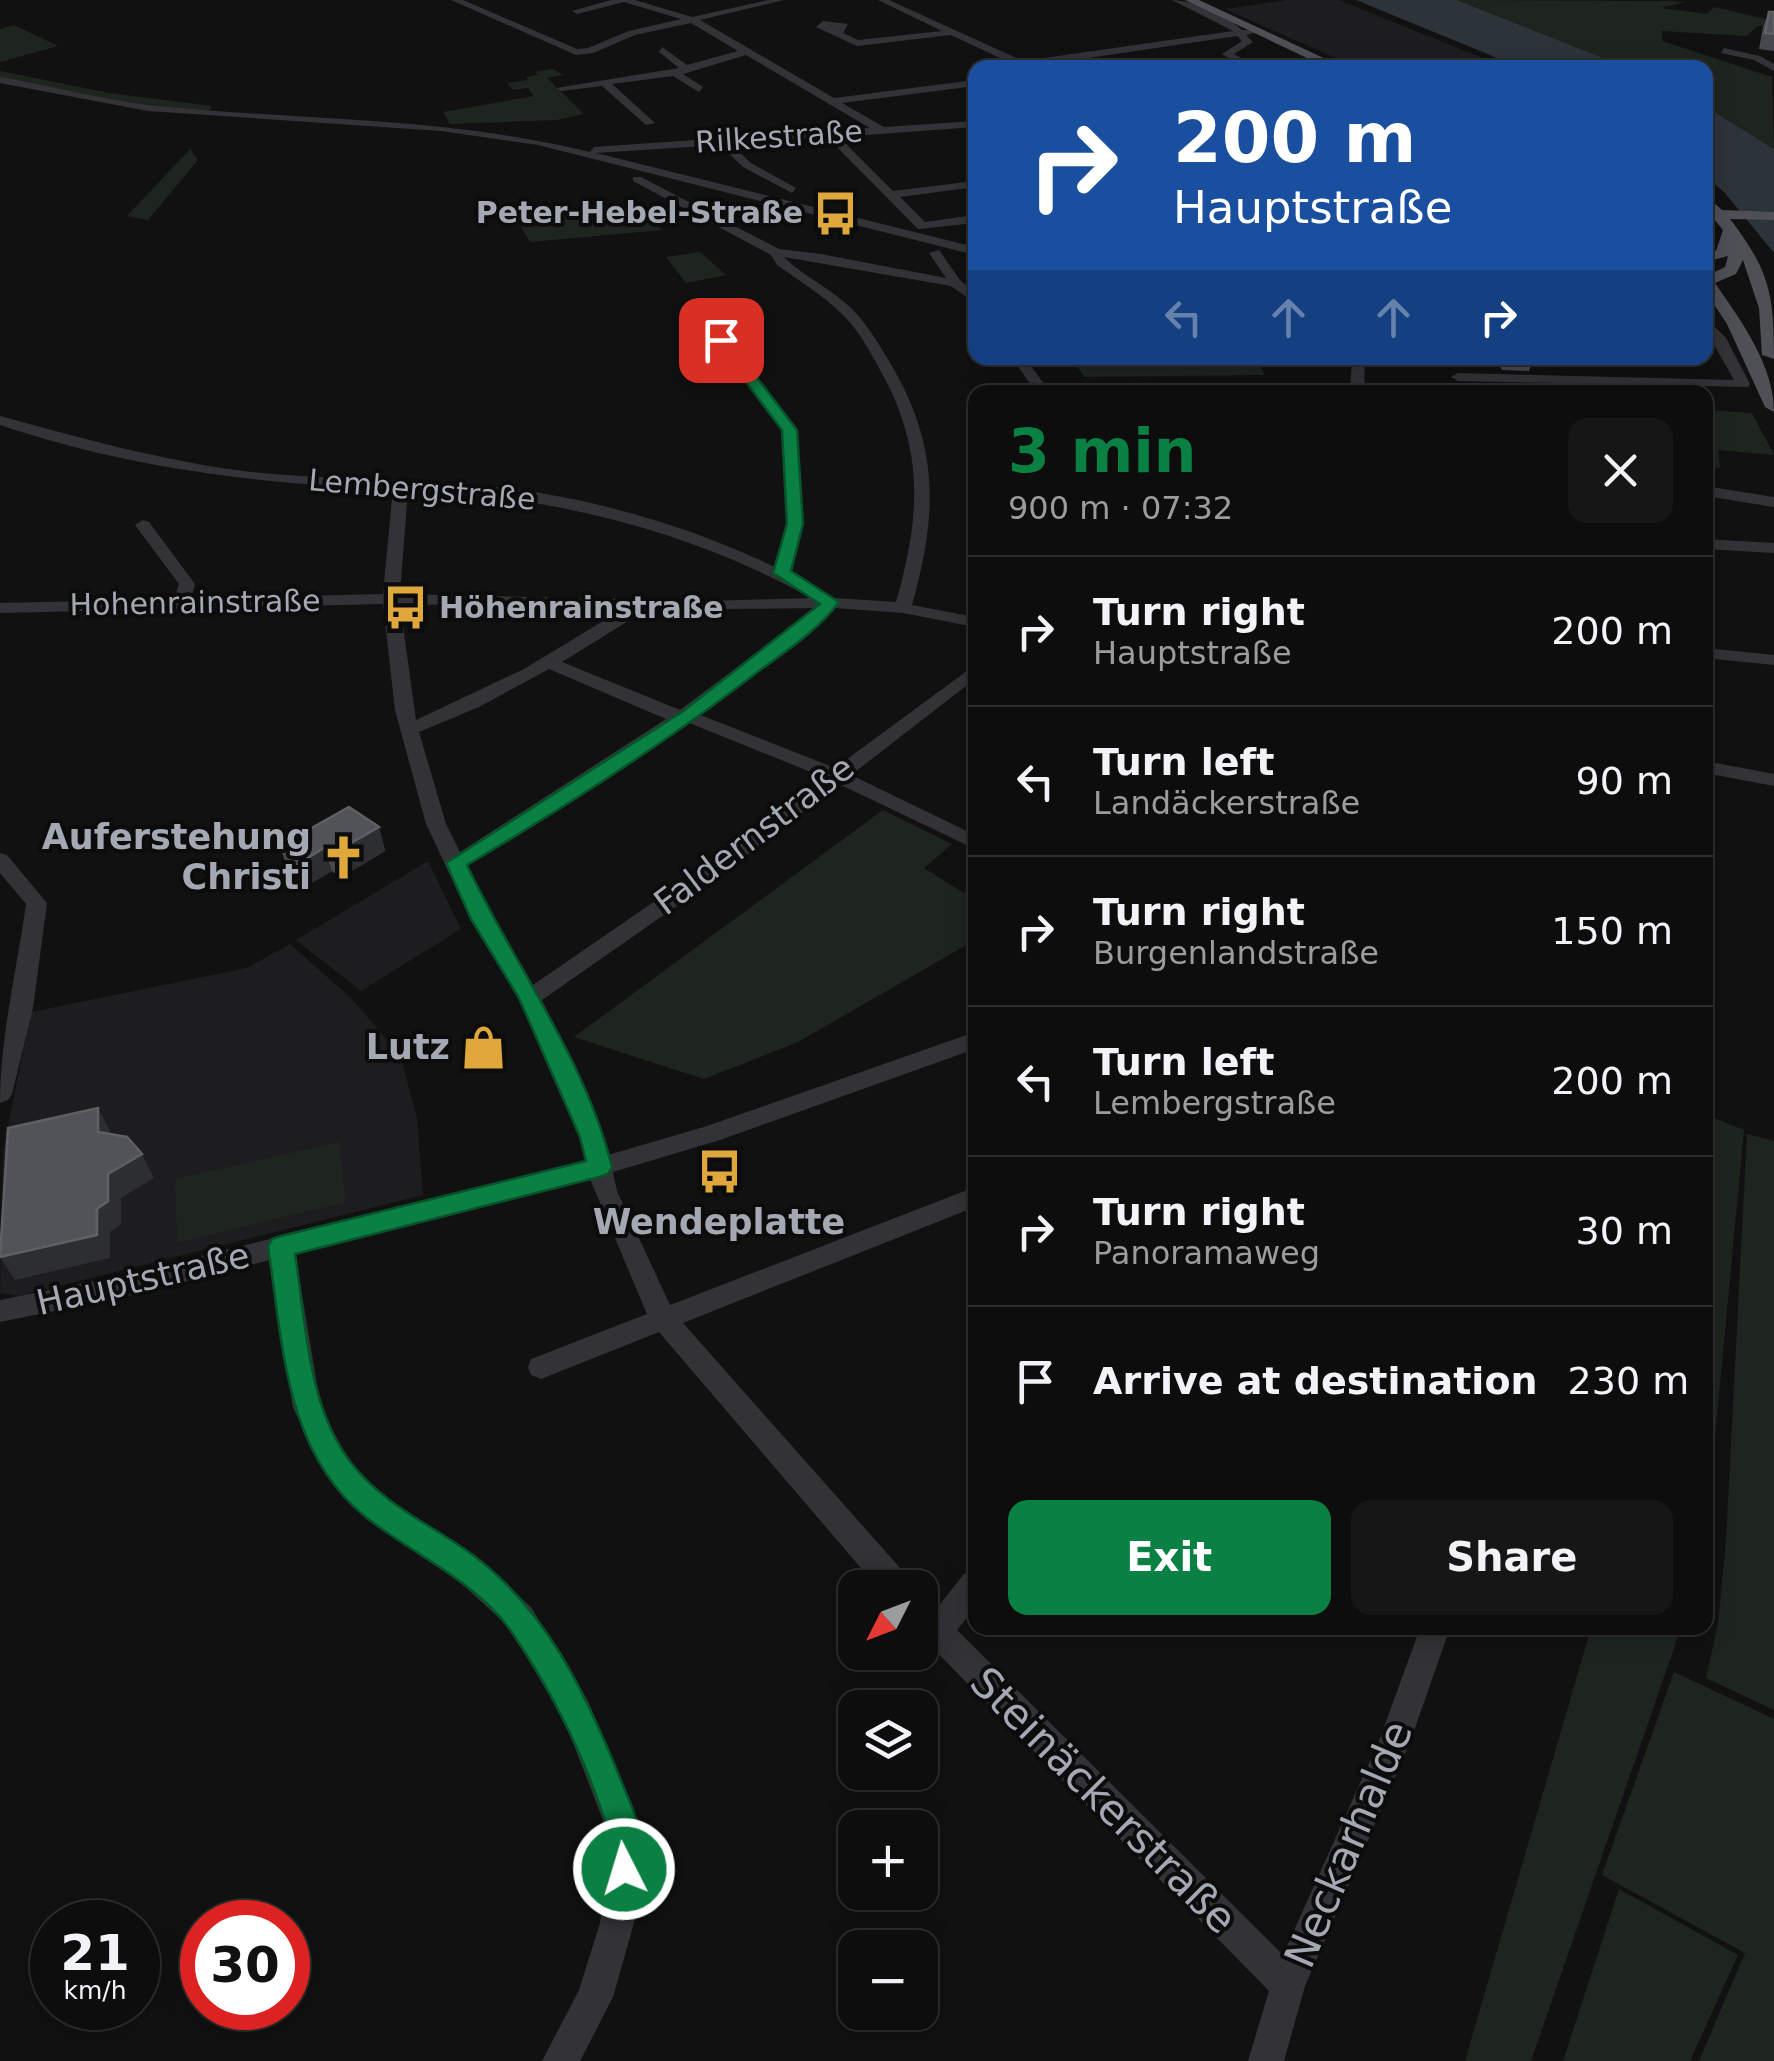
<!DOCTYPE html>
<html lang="en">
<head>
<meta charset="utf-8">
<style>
  :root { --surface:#0d0d0e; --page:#161617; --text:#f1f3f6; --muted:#9a9c9e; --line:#2d2d2e; --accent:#0b8043 }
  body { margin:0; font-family:"DejaVu Sans",sans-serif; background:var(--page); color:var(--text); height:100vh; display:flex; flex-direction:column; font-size:38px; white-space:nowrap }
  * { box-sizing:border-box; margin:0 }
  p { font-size:32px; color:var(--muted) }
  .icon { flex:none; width:55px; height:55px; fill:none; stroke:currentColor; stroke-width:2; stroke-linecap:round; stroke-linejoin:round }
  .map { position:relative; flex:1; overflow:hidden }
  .side { position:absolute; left:968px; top:385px; width:745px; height:1250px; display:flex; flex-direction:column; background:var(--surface); border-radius:20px; box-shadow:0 5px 25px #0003,0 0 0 2px var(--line) }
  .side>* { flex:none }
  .banner { position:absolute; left:968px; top:60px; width:745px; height:305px; border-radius:20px; box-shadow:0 5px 25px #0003,0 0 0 2px var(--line); background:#1a4fa0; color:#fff; overflow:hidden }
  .needle { width:65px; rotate:228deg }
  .tools { position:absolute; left:838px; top:1570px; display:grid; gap:20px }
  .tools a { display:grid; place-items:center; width:100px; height:100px; border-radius:20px; background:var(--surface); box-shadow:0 5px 25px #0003,0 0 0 2px var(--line); font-size:50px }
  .speed { position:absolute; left:30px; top:1900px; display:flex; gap:20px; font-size:50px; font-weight:700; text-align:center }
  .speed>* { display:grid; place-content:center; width:130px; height:130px; border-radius:50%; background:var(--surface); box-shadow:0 5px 25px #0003,0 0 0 2px var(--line); line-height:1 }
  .speed small { font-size:25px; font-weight:400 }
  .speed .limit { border:15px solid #d22; background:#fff; color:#111 }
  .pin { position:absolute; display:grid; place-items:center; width:85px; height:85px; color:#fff; margin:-42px; border-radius:20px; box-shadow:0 5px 15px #0006 }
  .me { position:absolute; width:110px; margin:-55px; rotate:355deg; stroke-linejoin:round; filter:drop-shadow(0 0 8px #0008) }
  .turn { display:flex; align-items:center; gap:35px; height:210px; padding:0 40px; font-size:45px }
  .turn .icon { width:130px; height:130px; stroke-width:2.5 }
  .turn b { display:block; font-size:70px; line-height:85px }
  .lanes { display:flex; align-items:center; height:95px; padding:0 40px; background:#0003; justify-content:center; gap:50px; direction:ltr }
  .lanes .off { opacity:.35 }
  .round { display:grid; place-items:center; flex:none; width:105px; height:105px; border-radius:20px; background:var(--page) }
  .headline { display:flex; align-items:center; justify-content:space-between; height:170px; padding:0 40px }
  h1 { font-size:60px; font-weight:800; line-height:75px; color:var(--accent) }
  .cta { display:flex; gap:20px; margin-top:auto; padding:20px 40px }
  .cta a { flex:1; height:115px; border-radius:20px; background:var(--accent); color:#fff; font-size:40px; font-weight:800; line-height:115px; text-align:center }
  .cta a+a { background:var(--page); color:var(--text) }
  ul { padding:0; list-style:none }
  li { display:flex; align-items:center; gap:30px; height:150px; padding:0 40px; border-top:2px solid var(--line) }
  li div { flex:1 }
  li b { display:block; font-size:38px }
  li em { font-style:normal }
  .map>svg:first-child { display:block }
  .built { fill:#1d1d1f }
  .green { fill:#1e251f }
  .water { fill:#2c343a }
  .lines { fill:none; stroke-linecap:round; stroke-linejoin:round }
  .minor { fill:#333337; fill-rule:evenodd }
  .major { fill:#4f5056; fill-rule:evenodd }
  .wall { fill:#47484d }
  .shaded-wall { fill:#2d2e31 }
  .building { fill:#515358; stroke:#5e6066; stroke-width:2.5 }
  .route { fill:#0b8043; stroke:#07532c; stroke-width:2.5 }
  .labels { text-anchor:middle; stroke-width:8; stroke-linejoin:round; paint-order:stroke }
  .far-street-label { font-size:30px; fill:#a4a8b2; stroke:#0c0c0d }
  .far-poi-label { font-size:30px; font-weight:bold; fill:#a4a8b2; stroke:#0c0c0d; text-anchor:end }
  .street-label { font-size:35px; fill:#a4a8b2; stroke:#0c0c0d }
  .poi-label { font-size:35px; font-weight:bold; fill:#a4a8b2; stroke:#0c0c0d; text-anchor:end }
  .near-street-label { font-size:42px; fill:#a4a8b2; stroke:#0c0c0d }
</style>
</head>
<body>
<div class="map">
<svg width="1774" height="2061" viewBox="0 0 1774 2061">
  <rect width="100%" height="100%" fill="#111112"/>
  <path class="built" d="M 1287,0 L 1339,0 L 1505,67 L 1356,67 L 1225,9 Z
    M 428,861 L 461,929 L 361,991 L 296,940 Z
    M 290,944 L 351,998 L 400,1055 L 417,1118 L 423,1195 L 19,1296 L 0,1293 L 3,1151 L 31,1012 L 247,968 Z"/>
  <path class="green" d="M 1458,0 L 1668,1 L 1685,2 L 1661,8 L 1707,14 L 1714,7 L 1774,21 L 1774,25 L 1757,26 L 1747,36 L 1662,31 L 1662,41 L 1772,77 L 1774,149 L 1705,106 L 1705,68 L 1626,67 Z
    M 14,25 L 58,46 L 0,62 L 0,29 Z
    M 553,69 L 563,75 L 547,78 L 584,114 L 557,120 L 450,124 L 443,112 L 534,96 L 528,88 L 513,90 L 507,83 L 528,80 L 526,77 L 538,75 L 535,72 Z
    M 0,71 L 109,93 L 212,106 L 208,112 L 81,96 L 0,78 Z
    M 190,149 L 198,160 L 148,220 L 127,216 Z
    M 632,209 L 662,230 L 530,242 L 517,220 Z
    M 700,252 L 726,275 L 686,283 L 666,257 Z
    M 1070,358 L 1257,358 L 1265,375 L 1085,377 Z
    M 1705,410 L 1752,413 L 1774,455 L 1718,450 L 1720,468 L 1705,466 Z
    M 883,810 L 952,844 L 924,868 L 964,893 L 975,886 L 975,940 L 798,1042 L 704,1079 L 574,1037 Z
    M 1705,1114 L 1744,1130 L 1707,1522 L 1705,1521 Z
    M 1747,1134 L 1774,1141 L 1774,1710 L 1706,1678 L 1718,1624 L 1726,1540 Z
    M 339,1142 L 346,1202 L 177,1243 L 175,1179 Z
    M 1591,1628 L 1681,1628 L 1531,2061 L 1465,2061 Z
    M 1674,1672 L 1774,1719 L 1774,2061 L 1699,2061 L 1745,1953 L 1602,1875 Z
    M 1619,1889 L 1738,1955 L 1690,2061 L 1563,2061 Z"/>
  <path class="water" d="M 1356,0 L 1457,0 L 1626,67 L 1519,67 Z
    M 1705,106 L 1774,149 L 1774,253 L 1724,192 L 1705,176 Z"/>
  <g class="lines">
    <path class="minor" d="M 451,0 L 463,0 L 577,49 L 588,48 L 629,31 L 681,19 L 624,2 L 577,14 L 572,11 L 611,0 L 635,0 L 692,17 L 768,0 L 784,0 L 700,20 L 834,98 L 975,80 L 975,86 L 842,103 L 884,127 L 975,121 L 975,127 L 839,137 L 893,191 L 975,181 L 975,187 L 900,197 L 925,222 L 975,215 L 975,223 L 918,229 L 827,137 L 731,144 L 751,163 L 796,188 L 792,193 L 743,167 L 720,145 L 596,153 L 975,247 L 975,255 L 538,145 L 441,131 L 148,111 L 0,83 L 0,77 C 50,86 100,99 150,105 C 297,121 445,116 590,152 L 594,147 L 870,128 L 746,55 L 683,74 L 703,87 L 699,92 L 673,76 L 612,84 L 655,123 L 646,125 L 602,86 L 561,91 L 556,88 L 679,68 L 659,52 L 662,47 L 687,65 L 738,51 L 691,23 L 635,35 L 593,53 L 576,55 Z
      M 878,0 L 889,0 L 1023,61 L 1233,31 L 1172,0 C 1192,0 1227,15 1242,30 L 1266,30 L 1246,35 L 1253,42 L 1234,54 L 1258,68 L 1245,68 L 1222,54 L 1242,41 L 1237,36 L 1021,68 L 951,35 L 857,46 L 816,27 L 823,21 L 848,24 L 843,33 L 858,40 L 942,31 Z
      M 1724,48 L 1760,56 L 1774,64 L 1774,71 L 1754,60 L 1721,53 Z
      M 633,177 L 641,177 L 779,249 L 821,254 L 946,278 L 929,253 L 939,250 L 960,280 L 975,293 L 975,303 L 951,286 L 784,257 C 804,277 832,289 852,309 C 868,325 880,346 892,366 C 940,449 937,515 912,605 L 975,617 L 975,627 L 903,613 L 835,608 L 698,714 L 835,768 L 975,665 L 975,679 L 851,775 L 975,835 L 975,849 L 839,784 L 714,880 L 542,1000 L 604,1137 L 608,1155 L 707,1126 L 975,1032 L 975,1049 L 720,1140 L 613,1172 L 617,1191 L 670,1305 L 975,1187 L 975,1207 L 683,1323 L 909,1578 L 913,1588 L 878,1588 L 659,1332 L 541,1379 L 531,1375 L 528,1367 L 531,1359 L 647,1314 L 590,1179 L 295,1253 L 321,1408 L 335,1437 L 351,1464 L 386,1499 L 473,1556 L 531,1607 L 588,1701 L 645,1841 L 634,1923 L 613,1997 L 580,2061 L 542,2061 L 579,1990 L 600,1923 L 611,1841 L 565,1722 L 509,1627 L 453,1576 L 366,1517 L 331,1482 L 293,1408 L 270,1260 L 124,1297 L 0,1322 L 0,1300 L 124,1275 L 586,1161 L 580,1137 L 519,998 L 471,919 L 426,824 L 395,710 L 383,604 L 0,613 L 0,603 L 174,599 L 179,584 L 135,525 L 143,520 L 149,522 L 195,584 L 191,599 L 383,594 L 393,489 C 258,484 128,468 0,425 L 0,416 C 81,438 159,460 243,471 C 321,480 400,478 477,485 C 579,494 683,523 775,567 L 787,524 L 783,429 L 714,339 L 721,335 L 726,336 L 797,429 L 803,524 L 790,574 L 835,598 L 896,602 C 921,514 925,448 878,366 C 868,348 858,330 844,316 C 824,296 800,281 777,265 L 771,255 L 633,181 ZM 408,490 C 549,496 687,529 811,598 L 707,601 L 400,594 ZM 400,604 L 623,609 L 524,669 L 416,720 ZM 816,608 L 680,710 L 562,662 L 646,610 ZM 549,669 L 666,719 L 460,852 L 446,824 L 419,732 L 479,707 ZM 687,722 L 823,777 L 700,870 L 533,985 L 493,919 L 466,866 Z
      M 1705,317 L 1726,338 L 1750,384 L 1748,387 L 1458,381 L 1451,377 L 1458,373 L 1734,380 L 1705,329 Z
      M 1012,358 L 1025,358 L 1050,392 L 1036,392 Z
      M 1352,358 L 1365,358 L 1364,392 L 1350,392 Z
      M 1705,486 L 1774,497 L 1774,507 L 1705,496 Z
      M 1705,539 L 1774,543 L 1774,553 L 1705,549 Z
      M 1705,648 L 1774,655 L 1774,665 L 1705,658 Z
      M 1705,761 L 1774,774 L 1774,786 L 1705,773 Z
      M 0,853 L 7,855 L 47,903 L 33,1008 L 12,1094 L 8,1100 L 0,1103 C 0,1036 17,970 26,904 L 0,873 Z
      M 975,1570 L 975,1608 L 957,1630 L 1283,1955 L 1379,1741 L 1420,1628 L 1450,1628 L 1409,1745 L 1305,1986 L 1284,2061 L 1248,2061 L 1269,1991 L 920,1635 L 920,1599 L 936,1609 L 964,1574 Z"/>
    <path class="major" d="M 1185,0 L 1199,0 L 1345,68 L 1328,68 Z
      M 1705,195 L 1722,210 L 1774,212 L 1774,220 L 1730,219 C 1770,271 1774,295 1774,359 L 1762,355 L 1759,308 L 1743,260 L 1736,274 L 1715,283 C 1741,321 1774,365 1774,412 L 1765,407 L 1727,324 L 1705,291 L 1705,277 L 1725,267 L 1728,256 L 1705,262 L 1705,252 L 1716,251 L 1723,230 L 1714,219 L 1705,218 Z"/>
  </g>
  <path class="wall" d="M 1769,12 L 1774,12 L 1774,51 L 1759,49 L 1763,27 Z
    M 1495,358 L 1530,358 L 1532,361 L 1529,371 L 1502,370 Z
    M 379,827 L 385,851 L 345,875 L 337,875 L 332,871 L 308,885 L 288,870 L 280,846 Z"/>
  <path class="shaded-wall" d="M 379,827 L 385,851 L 345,875 L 337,851 Z
    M 324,848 L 332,871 L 308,885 L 301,862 Z
    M 98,1108 L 110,1131 L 110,1156 L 98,1132 Z
    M 142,1154 L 154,1178 L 121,1198 L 121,1224 L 110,1232 L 110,1258 L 15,1280 L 0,1257 L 108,1174 Z"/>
  <path class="building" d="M 1769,12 L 1774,12 L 1774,34 L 1765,33 Z
    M 1503,358 L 1530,358 L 1532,361 L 1505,360 Z
    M 349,807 L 379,827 L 337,851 L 330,852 L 324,848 L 301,862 L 280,846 Z
    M 98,1108 L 98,1132 L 127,1137 L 142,1154 L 108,1174 L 108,1201 L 97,1209 L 97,1235 L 0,1257 L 8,1128 Z"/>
  <path class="route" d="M 716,337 L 726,337 L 797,430 L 803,524 L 791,571 L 839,602 C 816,633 781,654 751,677 C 660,747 565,807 467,865 C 514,965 585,1058 612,1167 L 608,1174 L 599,1177 L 295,1254 C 306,1322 307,1407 352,1464 C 384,1505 432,1525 473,1555 C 546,1610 584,1690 618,1773 C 632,1810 653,1842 636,1881 L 624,1886 L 613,1881 C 606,1865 614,1852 610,1837 C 589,1765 553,1692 511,1631 C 476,1581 414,1555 367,1518 C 284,1453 283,1342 268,1247 L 272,1239 L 281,1236 L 586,1161 L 580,1137 L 519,998 L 471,919 L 446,863 L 682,712 L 820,604 L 773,573 L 787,524 L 782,430 L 716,342 Z"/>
  <defs>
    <symbol id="bus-bare" viewBox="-9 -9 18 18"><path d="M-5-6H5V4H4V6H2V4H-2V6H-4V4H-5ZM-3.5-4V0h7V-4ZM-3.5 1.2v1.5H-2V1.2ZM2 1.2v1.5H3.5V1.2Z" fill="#e0a73c" stroke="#0c0c0d" stroke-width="2.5" paint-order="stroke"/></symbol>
    <symbol id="church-bare" viewBox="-9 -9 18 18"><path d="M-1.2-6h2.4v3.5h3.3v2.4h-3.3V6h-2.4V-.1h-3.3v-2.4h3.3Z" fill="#e0a73c" stroke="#0c0c0d" stroke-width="2.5" paint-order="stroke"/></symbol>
    <symbol id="shop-bare" viewBox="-9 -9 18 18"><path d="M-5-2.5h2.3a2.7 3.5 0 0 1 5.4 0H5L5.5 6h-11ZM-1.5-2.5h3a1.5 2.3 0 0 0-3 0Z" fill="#e0a73c" stroke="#0c0c0d" stroke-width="2.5" paint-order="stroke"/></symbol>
  </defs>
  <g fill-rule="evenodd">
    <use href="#bus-bare" x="804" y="182" width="63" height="63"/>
    <use href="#bus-bare" x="374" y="576" width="63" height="63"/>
    <use href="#church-bare" x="312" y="826" width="63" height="63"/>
    <use href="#shop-bare" x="452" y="1016" width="63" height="63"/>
    <use href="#bus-bare" x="688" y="1140" width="63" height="63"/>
  </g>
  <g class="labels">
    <g class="far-street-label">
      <text transform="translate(779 137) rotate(-4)" y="10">Rilkestraße</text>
      <text transform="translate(422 490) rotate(5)" y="10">Lembergstraße</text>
      <text transform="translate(195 603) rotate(-1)" y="10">Hohenrainstraße</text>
    </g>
    <g class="far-poi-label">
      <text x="803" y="223">Peter-Hebel-Straße</text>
      <text x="439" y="618" text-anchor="start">Höhenrainstraße</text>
    </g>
    <g class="street-label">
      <text transform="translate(754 835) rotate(-37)" y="12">Faldernstraße</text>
      <text transform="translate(143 1279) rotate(-13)" y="12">Hauptstraße</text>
    </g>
    <g class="poi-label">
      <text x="311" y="849">Auferstehung<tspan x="311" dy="40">Christi</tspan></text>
      <text x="450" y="1059">Lutz</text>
      <text x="719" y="1234" text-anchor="middle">Wendeplatte</text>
    </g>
    <g class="near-street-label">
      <text transform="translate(1104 1800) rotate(45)" y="15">Steinäckerstraße</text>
      <text transform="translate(1348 1844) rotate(-67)" y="15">Neckarhalde</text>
    </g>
  </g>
</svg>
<div class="tools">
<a><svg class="needle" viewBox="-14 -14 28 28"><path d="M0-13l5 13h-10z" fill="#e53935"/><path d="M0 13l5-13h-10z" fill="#9a9c9e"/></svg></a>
<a><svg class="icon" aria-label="layers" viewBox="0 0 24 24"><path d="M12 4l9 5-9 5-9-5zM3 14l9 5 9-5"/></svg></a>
<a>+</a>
<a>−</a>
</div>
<div class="speed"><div>21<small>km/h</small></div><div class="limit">30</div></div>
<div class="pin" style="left:721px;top:340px;background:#d93025"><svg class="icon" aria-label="arrive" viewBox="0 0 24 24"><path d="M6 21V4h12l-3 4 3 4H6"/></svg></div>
<svg class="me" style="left:624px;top:1869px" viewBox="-20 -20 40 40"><circle r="17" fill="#0b8043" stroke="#fff" stroke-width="3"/><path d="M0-11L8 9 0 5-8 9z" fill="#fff"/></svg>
<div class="banner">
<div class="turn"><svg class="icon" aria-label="right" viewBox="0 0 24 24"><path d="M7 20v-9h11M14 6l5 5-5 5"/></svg><div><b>200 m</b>Hauptstraße</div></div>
<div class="lanes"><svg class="icon off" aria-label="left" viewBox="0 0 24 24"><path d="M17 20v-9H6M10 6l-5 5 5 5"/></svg><svg class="icon off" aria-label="ahead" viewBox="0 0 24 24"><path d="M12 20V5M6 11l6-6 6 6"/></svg><svg class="icon off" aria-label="ahead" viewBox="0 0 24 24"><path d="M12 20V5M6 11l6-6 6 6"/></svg><svg class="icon" aria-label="right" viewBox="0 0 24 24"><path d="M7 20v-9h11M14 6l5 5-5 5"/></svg></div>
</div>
<section class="side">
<div class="headline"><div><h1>3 min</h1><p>900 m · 07:32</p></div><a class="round"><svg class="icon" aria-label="close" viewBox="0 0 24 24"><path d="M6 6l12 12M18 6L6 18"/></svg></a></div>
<ul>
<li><svg class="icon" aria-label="right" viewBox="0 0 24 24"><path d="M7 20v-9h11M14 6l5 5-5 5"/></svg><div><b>Turn right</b><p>Hauptstraße</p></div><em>200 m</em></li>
<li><svg class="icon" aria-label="left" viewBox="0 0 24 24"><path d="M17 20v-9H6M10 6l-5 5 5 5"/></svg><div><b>Turn left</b><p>Landäckerstraße</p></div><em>90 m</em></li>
<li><svg class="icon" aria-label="right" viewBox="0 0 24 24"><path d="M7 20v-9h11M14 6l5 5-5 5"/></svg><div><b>Turn right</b><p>Burgenlandstraße</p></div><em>150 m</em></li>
<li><svg class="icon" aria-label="left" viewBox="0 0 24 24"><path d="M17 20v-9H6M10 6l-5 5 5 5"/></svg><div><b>Turn left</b><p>Lembergstraße</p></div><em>200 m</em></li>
<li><svg class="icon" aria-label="right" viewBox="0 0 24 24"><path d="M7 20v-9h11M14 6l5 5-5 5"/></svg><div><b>Turn right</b><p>Panoramaweg</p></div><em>30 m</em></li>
<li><svg class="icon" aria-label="arrive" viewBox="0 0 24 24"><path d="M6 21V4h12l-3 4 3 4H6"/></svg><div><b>Arrive at destination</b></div><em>230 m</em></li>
</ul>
<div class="cta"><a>Exit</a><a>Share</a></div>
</section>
</div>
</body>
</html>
